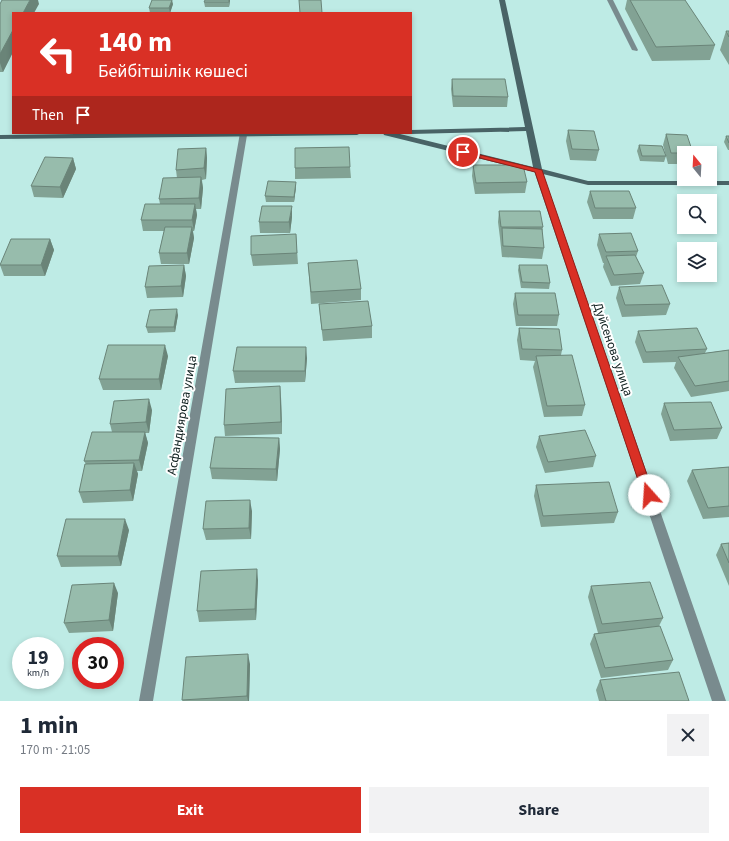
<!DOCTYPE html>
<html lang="en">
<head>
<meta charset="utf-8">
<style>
  :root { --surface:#fff; --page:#f2f2f3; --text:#1f2937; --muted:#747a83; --accent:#d93025 }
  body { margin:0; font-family:"Source Sans 3",sans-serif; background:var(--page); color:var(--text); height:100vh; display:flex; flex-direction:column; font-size:15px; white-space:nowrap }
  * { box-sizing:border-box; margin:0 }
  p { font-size:13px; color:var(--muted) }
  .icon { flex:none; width:22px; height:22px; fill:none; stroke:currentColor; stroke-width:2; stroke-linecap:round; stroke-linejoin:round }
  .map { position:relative; height:701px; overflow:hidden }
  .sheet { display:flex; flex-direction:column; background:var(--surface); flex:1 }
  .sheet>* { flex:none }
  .guide { position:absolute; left:12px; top:12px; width:400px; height:122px; border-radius:0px; box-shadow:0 2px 6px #0003; background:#d93025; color:#fff; overflow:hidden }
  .needle { width:26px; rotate:342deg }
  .controls { position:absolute; left:677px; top:146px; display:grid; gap:8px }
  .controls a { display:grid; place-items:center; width:40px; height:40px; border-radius:0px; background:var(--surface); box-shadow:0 2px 6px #0003; font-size:20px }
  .speed { position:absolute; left:12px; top:637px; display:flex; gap:8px; font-size:20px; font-weight:700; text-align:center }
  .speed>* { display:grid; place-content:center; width:52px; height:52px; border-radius:50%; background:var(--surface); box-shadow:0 2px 6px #0003; line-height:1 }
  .speed small { font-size:10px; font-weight:400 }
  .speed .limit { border:6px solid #d22; background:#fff; color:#111 }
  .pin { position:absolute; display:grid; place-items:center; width:34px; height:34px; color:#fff; margin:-17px; border:2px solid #fff; border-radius:50%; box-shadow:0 1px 4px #0007 }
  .me { position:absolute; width:44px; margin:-22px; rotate:341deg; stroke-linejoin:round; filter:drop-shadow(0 0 3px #0008) }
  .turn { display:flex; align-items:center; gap:14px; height:84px; padding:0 20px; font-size:18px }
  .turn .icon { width:52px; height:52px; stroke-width:2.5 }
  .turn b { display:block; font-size:28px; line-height:34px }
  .then { display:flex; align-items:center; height:38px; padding:0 20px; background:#0003; gap:8px; font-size:15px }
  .round { display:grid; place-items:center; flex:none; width:42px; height:42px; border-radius:0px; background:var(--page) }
  .headline { display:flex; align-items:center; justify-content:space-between; height:68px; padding:0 20px }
  h1 { font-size:24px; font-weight:700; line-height:30px }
  .cta { display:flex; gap:8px; margin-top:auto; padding:8px 20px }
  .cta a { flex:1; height:46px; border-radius:0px; background:var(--accent); color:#fff; font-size:16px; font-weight:700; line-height:46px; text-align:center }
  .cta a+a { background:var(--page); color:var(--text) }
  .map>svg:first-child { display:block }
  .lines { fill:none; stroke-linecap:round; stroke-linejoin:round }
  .lane { fill:#798b8e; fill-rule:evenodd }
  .street { fill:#798b8e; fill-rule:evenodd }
  .secondary { fill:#496366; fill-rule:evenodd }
  .wall { fill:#82a294 }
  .shaded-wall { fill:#6a8478 }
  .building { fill:#97bcac; stroke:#6a8478 }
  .route { fill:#d93025; stroke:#8d1f18 }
  .labels { text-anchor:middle; stroke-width:4; stroke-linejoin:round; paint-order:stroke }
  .street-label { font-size:13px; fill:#0c1d1c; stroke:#fff }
</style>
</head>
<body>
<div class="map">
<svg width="729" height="701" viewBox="0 0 729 701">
  <rect width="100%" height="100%" fill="#beebe5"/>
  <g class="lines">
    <path class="lane" d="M 607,0 L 613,0 L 638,50 L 637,51 L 632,50 Z"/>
    <path class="street" d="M 240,133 L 246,133 L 247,135 L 153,701 L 139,701 Z
      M 535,169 L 541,169 L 542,171 L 726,701 L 712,701 L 534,171 Z"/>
    <path class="secondary" d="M 499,0 L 505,0 L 542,169 L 588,181 L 729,181 L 729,185 L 588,185 L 384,135 L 383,133 L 396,133 L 533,167 L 526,131 L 411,134 L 408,133 L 411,133 L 411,130 L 525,127 Z
      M 151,133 L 361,133 L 357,135 L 0,139 L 0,135 Z"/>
  </g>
  <path class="wall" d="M 230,0 L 229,7 L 205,7 L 204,2 Z
    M 627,0 L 630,0 L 715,45 L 710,60 L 652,61 L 625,9 Z
    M 0,4 L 39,4 L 13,13 L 13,52 L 3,72 L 0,72 Z
    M 173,4 L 170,13 L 150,13 L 149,8 Z
    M 726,31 L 729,31 L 729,65 L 720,50 Z
    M 452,79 L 508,97 L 507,107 L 453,107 L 451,89 Z
    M 568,130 L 599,150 L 596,161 L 570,160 L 566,141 Z
    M 666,134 L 684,153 L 684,164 L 668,164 L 663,145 Z
    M 726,136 L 729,136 L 729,150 L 728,150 L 724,142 Z
    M 639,145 L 666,156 L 664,162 L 640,161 L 637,151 Z
    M 206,148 L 207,158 L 206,179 L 202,180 L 203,188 L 201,209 L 196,209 L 197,215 L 194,231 L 193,231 L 194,238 L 189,264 L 161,264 L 159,253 L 164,231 L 143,231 L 141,220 L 160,204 L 159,199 L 177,178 L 176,170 Z
    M 73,158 L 76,169 L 63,198 L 34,197 L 31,186 Z
    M 473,165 L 527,182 L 525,193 L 475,194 L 472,176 Z
    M 350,167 L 351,178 L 295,179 L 295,168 Z
    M 296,187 L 294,202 L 266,202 L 265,196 Z
    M 590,191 L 636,208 L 633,219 L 593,219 L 587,202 Z
    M 499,211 L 543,227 L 542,233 L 544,248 L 542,259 L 502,257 L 500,238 L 498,222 Z
    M 292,217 L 290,233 L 260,233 L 259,222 Z
    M 296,234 L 298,264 L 253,266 L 251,255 Z
    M 599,234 L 638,251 L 636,257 L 644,273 L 640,284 L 611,286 L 603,267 L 604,263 L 603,263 L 597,245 Z
    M 50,239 L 54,250 L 45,276 L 4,276 L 0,265 Z
    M 308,263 L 361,289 L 361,300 L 311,304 Z
    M 184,265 L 186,276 L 183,297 L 147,298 L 145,287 Z
    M 519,265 L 550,283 L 549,289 L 521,288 L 518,270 Z
    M 619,287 L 670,304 L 666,315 L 622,317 L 616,298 Z
    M 515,293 L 559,315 L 557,326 L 516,326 L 513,304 Z
    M 319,304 L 372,326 L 372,338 L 323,341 L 320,316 Z
    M 178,315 L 175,332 L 148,333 L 146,327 Z
    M 519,328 L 562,350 L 561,355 L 585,405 L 582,416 L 544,417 L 533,367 L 535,361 L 520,360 L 517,340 Z
    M 638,331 L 707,349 L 705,353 L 729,350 L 729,391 L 691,397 L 674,368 L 676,362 L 643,363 L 635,342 Z
    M 168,356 L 161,390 L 103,390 L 99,379 Z
    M 307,358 L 305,382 L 235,383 L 233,371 Z
    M 281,397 L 282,434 L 225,436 L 224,425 Z
    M 664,403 L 722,428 L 717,439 L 670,441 L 661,414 Z
    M 152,410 L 149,433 L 145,433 L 148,443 L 142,471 L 137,471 L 138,474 L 133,501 L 83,503 L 79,492 L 86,464 L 84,461 L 112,432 L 110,424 Z
    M 539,436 L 596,456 L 593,467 L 545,473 L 536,447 Z
    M 279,438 L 280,449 L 277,481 L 212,479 L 210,468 Z
    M 729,467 L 729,517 L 703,519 L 687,481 L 692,470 Z
    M 536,485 L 618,512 L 614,523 L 541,527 L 534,496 Z
    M 252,511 L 251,539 L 206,540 L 203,529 Z
    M 129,530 L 121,566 L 61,567 L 57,556 Z
    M 729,543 L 729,586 L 716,555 L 721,544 Z
    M 258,580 L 256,620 L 199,622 L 197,611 Z
    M 591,586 L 663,618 L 659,626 L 673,660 L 668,670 L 601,678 L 590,644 L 594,634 L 598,633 L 588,597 Z
    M 118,593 L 113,631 L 69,633 L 64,623 Z
    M 250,664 L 249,701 L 183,701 L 182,700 Z
    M 600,680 L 689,701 L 599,701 L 596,690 Z"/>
  <path class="shaded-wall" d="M 30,0 L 38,0 L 39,4 L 34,13 L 23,13 Z
    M 172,0 L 173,4 L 170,13 L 169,8 Z
    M 229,0 L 230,0 L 229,7 Z
    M 13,30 L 13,52 L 3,72 L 0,63 L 0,54 Z
    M 206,148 L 207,158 L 206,179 L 204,168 Z
    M 73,158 L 76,169 L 63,198 L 60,187 Z
    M 201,177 L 203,188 L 201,209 L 199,198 Z
    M 296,182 L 296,187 L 294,202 L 294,197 Z
    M 195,204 L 197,215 L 194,231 L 192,220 Z
    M 292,206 L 292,217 L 290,233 L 289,222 Z
    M 192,227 L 194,238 L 189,264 L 187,253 Z
    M 50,239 L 54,250 L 45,276 L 41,265 Z
    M 184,265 L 186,276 L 183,297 L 181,286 Z
    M 177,309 L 178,315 L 175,332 L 174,327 Z
    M 165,345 L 168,356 L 161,390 L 159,379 Z
    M 306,347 L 307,358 L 305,382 L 305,371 Z
    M 280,386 L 281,397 L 282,434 L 281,422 Z
    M 149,399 L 152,410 L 149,433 L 146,422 Z
    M 145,432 L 148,443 L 142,471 L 139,460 Z
    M 279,438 L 280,449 L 277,481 L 276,469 Z
    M 134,463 L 138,474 L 133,501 L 130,490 Z
    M 250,500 L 252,511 L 251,539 L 249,528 Z
    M 125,519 L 129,530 L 121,566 L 118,556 Z
    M 257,569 L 258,580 L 256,620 L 255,609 Z
    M 114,583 L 118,593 L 113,631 L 109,620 Z
    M 248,654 L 250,664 L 249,701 L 248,701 L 247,696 Z"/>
  <path class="building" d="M 2,0 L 30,0 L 23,13 L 13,13 L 13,30 L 0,54 L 0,4 Z
    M 152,0 L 172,0 L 169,8 L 149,8 Z
    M 205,0 L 229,0 L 229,2 L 204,2 Z
    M 299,0 L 321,0 L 322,13 L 300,13 Z
    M 630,0 L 685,0 L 715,45 L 656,47 Z
    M 726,31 L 729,31 L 729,37 Z
    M 452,79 L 505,79 L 508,97 L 453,96 Z
    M 568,130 L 594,131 L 599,150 L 572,149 Z
    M 666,134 L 687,135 L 693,153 L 671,153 Z
    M 726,136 L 729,136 L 729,143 Z
    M 639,145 L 662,146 L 666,156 L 642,156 Z
    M 349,147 L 350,167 L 295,168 L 295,148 Z
    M 206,148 L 204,168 L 176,170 L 178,149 Z
    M 45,157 L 73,158 L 60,187 L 31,186 Z
    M 473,165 L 523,165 L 527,182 L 476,183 Z
    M 201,177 L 199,198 L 159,199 L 163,178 Z
    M 268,181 L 296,182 L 294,197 L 265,196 Z
    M 590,191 L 629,191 L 636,208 L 595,208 Z
    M 145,204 L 195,204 L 192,220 L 141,220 Z
    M 262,206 L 292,206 L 289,222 L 259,222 Z
    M 499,211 L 540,211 L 543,227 L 501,227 Z
    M 165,227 L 192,227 L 187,253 L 159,253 Z
    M 502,228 L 542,229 L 544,248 L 503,246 Z
    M 631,233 L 638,251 L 606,252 L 599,234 Z
    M 296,234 L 297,253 L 251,255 L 251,236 Z
    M 11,239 L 50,239 L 41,265 L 0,265 Z
    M 635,255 L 644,273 L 614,275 L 606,256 Z
    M 357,260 L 361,289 L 311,292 L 308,263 Z
    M 184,265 L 181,286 L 145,287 L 149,266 Z
    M 519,265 L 547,265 L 550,283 L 522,282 Z
    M 662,285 L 670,304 L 625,305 L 619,287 Z
    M 515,293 L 555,293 L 559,315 L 518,315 Z
    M 368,301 L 372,326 L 322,330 L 319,304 Z
    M 177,309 L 174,327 L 146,327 L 150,310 Z
    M 519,328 L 559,329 L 562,350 L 522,349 Z
    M 697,328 L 707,349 L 646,352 L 638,331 Z
    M 108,345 L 165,345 L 159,379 L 99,379 Z
    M 237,347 L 306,347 L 305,371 L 233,371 Z
    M 729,350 L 729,381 L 695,386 L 678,357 Z
    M 572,355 L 585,405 L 547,406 L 536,356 Z
    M 280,386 L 281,422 L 224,425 L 226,389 Z
    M 149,399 L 146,422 L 110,424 L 114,401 Z
    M 711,402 L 722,428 L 674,430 L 664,403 Z
    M 585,430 L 596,456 L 548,462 L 539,436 Z
    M 92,432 L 145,432 L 139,460 L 84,461 Z
    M 215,437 L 279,438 L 276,469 L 210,468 Z
    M 134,463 L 130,490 L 79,492 L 85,464 Z
    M 729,467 L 729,506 L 708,508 L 692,470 Z
    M 609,482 L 618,512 L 543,516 L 536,485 Z
    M 250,500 L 249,528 L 203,529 L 206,501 Z
    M 66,519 L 125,519 L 118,556 L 57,556 Z
    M 729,543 L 729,563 L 721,544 Z
    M 257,569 L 255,609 L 197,611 L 201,571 Z
    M 650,582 L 663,618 L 602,624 L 591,586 Z
    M 114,583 L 109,620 L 64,623 L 72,585 Z
    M 660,626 L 673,660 L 605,668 L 594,634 Z
    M 248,654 L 247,696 L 182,700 L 186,657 Z
    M 679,672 L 689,701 L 606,701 L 600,680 Z"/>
  <path class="route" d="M 460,150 L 542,170 L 654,495 L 652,498 L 645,498 L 643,495 L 535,172 L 460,153 Z"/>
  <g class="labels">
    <g class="street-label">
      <text transform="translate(614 349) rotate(71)" y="5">Дуйсенова улица</text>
      <text transform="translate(181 415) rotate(-80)" y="5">Асфандиярова улица</text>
    </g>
  </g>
</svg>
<div class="controls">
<a><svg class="needle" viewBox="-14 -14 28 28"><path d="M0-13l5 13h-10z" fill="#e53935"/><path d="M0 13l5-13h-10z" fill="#747a83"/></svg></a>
<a><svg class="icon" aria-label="search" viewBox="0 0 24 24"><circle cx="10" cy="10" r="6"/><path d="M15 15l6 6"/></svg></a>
<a><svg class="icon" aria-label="layers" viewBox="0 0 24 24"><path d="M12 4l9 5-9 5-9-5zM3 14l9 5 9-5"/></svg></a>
</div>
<div class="speed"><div>19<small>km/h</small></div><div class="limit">30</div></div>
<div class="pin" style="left:463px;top:152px;background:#d93025"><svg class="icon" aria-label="arrive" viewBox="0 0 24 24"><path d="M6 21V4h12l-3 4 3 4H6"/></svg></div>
<svg class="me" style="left:649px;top:495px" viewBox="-20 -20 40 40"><circle r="19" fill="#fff"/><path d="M0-13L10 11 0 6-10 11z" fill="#d93025"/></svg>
<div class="guide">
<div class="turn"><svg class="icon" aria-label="left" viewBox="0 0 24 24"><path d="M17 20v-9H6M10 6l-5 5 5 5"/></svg><div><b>140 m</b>Бейбітшілік көшесі</div></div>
<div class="then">Then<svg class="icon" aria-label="arrive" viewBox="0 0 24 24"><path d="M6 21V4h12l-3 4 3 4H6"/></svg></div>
</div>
</div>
<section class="sheet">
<div class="headline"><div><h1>1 min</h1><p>170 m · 21:05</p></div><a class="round"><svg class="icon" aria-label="close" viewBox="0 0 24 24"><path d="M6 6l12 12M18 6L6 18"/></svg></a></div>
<div class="cta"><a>Exit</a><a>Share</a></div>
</section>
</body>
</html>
